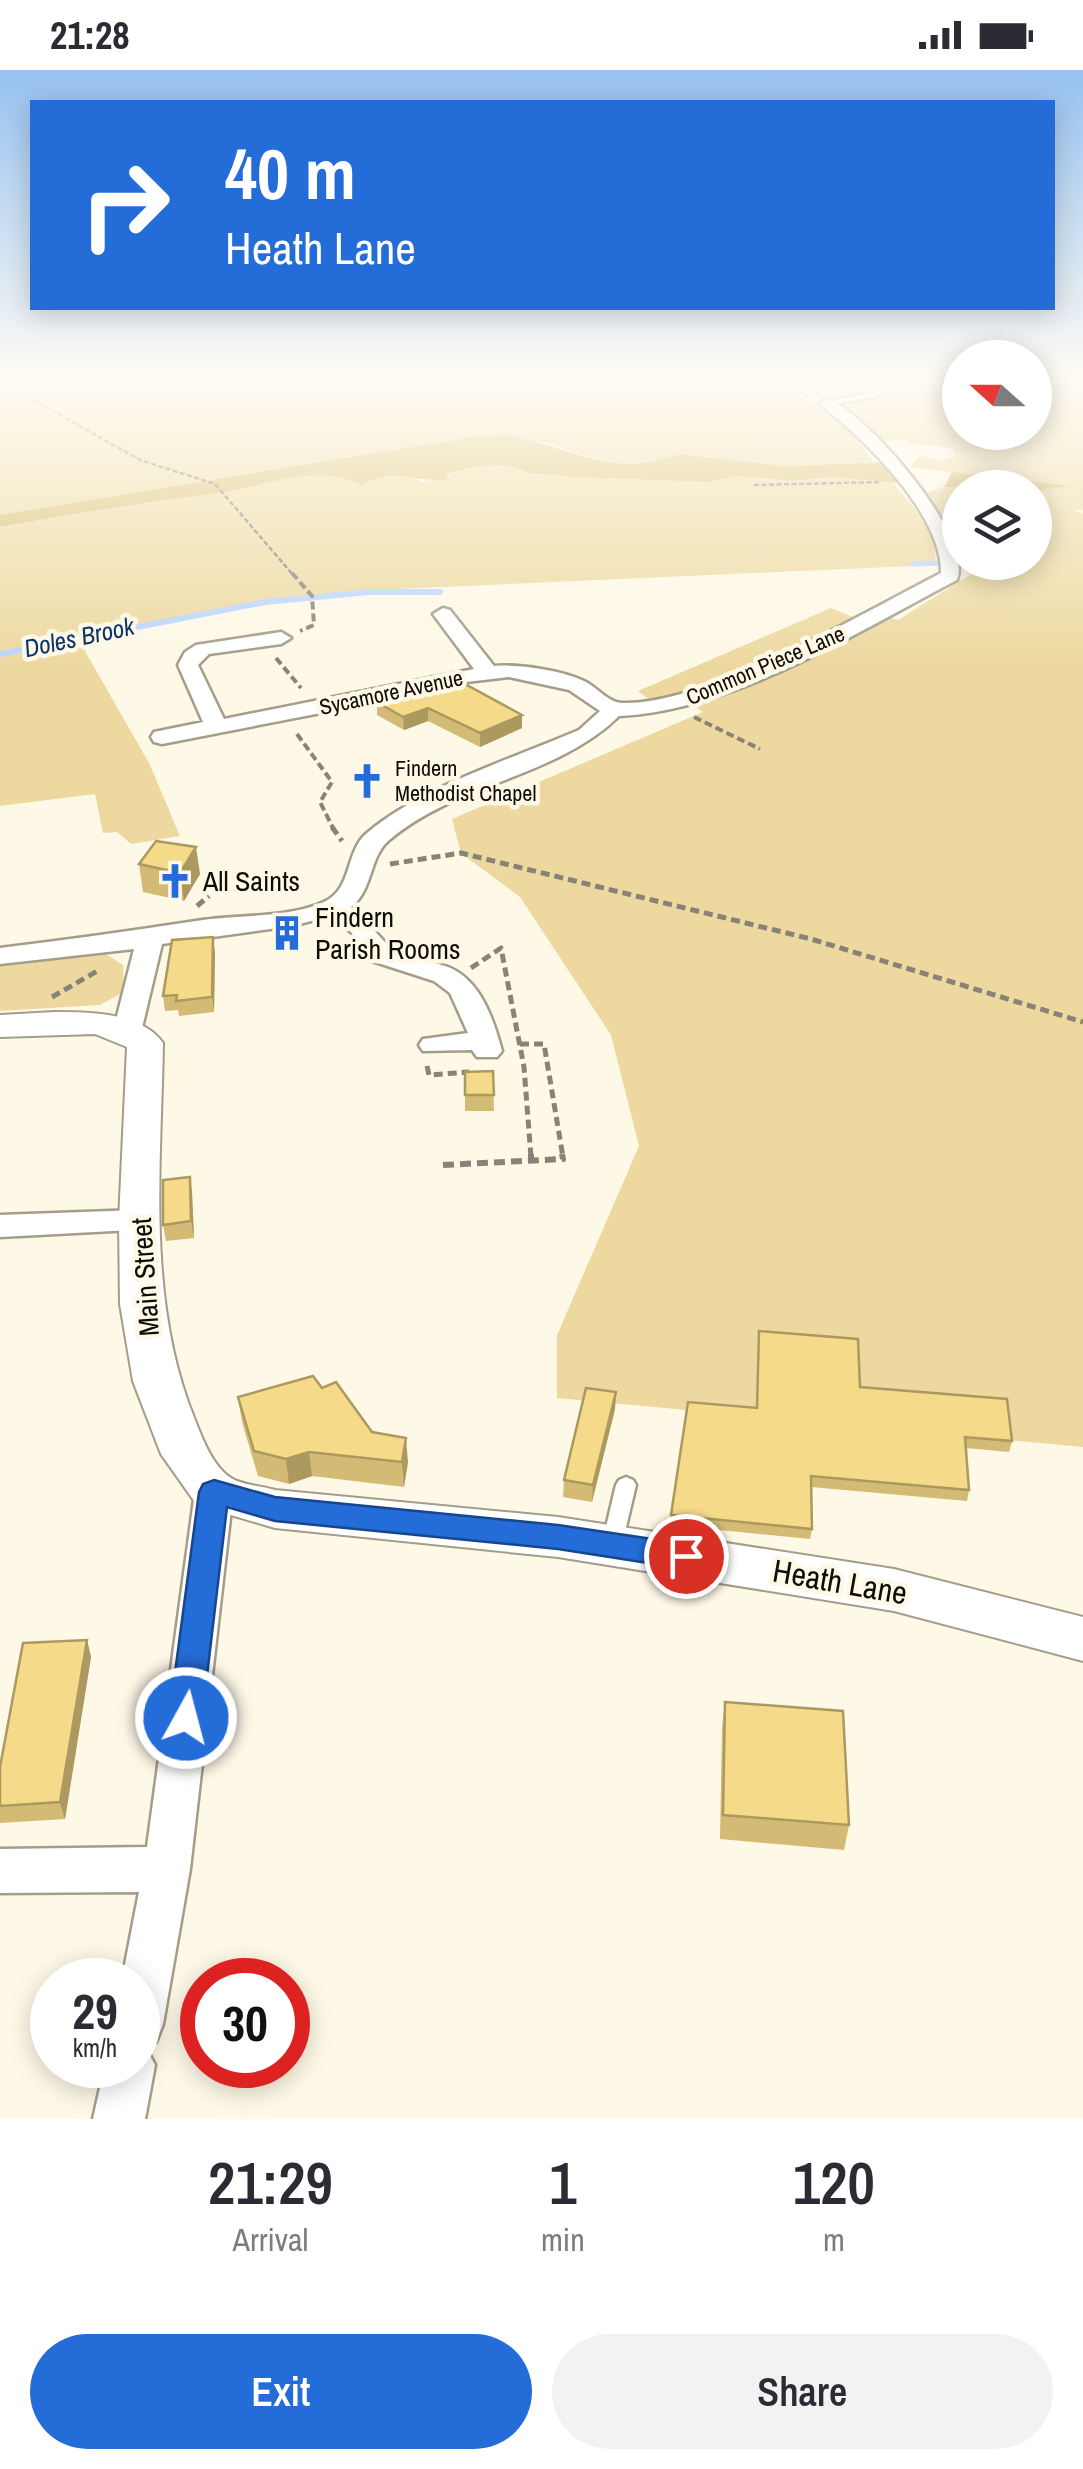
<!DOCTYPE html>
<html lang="en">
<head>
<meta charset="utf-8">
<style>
  :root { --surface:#fff; --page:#f2f2f3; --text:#2b2b33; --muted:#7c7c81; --accent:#246cd8 }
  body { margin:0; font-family:"Archivo Narrow",sans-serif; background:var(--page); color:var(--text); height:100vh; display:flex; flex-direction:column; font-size:38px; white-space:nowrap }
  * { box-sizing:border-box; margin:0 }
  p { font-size:32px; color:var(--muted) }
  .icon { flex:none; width:55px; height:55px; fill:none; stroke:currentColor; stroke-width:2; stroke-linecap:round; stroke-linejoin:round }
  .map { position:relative; height:2049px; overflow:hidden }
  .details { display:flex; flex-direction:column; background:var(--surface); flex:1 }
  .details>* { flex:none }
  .top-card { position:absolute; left:30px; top:30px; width:1025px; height:210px; border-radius:0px; box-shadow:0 5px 25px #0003; background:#246cd8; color:#fff; overflow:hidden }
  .needle { width:65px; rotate:291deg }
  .buttons { position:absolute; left:942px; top:270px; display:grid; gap:20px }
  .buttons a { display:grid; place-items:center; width:110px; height:110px; border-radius:50%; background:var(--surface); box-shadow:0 5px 25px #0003; font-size:50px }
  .speed { position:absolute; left:30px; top:1888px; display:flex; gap:20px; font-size:50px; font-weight:700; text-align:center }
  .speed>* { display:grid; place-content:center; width:130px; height:130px; border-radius:50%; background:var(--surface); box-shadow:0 5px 25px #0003; line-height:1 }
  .speed small { font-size:25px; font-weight:400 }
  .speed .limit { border:15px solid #d22; background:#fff; color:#111 }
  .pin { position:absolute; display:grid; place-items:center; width:85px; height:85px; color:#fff; margin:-42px; border:5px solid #fff; border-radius:50%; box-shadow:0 2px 10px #0007 }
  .me { position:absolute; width:110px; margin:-55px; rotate:7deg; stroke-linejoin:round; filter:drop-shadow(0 0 8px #0008) }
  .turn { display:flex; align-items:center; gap:35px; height:210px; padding:0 30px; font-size:45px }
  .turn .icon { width:130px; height:130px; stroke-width:2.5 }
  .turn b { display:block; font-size:70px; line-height:85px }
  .eta { display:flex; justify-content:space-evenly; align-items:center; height:170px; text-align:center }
  .eta b { font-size:60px; font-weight:600; line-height:70px }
  .button { display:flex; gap:20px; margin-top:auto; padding:20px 30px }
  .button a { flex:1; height:115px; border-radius:60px; background:var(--accent); color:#fff; font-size:40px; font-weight:600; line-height:115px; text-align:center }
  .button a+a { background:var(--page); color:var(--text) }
  .status { display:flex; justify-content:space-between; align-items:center; height:70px; padding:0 50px; background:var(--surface); direction:ltr }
  .status svg { height:28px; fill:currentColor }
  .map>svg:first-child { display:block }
  .green { fill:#edd9a0 }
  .forest { fill:#d8bd6d }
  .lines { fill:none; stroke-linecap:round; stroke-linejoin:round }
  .stream-far1 { stroke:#bbd5fe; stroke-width:5 }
  .stream { stroke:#bbd5fe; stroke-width:6 }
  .service-casing { stroke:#a49d8a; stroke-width:5 }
  .minor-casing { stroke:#a49d8a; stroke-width:5 }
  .tertiary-casing { stroke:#a49d8a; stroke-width:4 }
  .path-far3 { stroke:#878378; stroke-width:2.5; stroke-dasharray:5 2.5; stroke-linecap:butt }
  .path-far2 { stroke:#878378; stroke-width:4; stroke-dasharray:8 4; stroke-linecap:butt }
  .path-far1 { stroke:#878378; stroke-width:5; stroke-dasharray:9 5; stroke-linecap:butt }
  .path { stroke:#878378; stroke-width:6; stroke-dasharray:11 6; stroke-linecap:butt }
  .service { fill:#fff; fill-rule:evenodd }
  .minor { fill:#fff; fill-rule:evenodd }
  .tertiary { fill:#fff; fill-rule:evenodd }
  .wall { fill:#d3bb76 }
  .shaded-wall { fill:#ac9960 }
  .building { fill:#f5da89; stroke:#ac9960; stroke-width:2.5 }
  .route { fill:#246cd8; stroke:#17468c; stroke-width:2.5 }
  .labels { text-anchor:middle; stroke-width:9; stroke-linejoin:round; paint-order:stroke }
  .far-street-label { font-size:22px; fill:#0e0c06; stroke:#fef8e7 }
  .far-poi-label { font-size:22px; fill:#0e0c06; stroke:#fef8e7; text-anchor:start }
  .far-water-label { font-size:25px; font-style:italic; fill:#0d346d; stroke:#fef8e7 }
  .poi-label { font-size:28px; fill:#0e0c06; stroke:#fef8e7; text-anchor:start }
  .street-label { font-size:28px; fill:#0e0c06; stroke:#fef8e7 }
  .near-street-label { font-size:32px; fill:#0e0c06; stroke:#fef8e7 }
</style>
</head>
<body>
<div class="status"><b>21:28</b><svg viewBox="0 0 49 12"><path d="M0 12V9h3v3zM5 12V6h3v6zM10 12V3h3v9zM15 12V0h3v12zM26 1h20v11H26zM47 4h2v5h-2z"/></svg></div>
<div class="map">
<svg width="1083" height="2049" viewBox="0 0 1083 2049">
  <rect width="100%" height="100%" fill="#fef8e7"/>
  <path class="green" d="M 0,307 L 602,307 L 604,311 C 683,310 780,294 845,356 C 856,367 865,381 874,392 L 784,396 L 678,384 C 634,400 607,394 565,379 C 535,368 503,366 472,367 L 0,448 Z
    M 746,307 L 897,307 L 866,324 L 830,330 Z
    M 914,307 L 960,307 L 960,362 L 1035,362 L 1035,307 L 1083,307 L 1083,440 L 1074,441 L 1083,443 L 1083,1377 L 557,1328 L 557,1265 L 639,1076 L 611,965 L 520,827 L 461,783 L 452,749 L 703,642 L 676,626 L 654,633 L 638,621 L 831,538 L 870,554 L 883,545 L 898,550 L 979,499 L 966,493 L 1035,492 L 1035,421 L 1067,416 L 910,397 L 920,386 L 940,390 L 960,385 L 953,384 L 954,378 L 909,374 L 909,369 L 878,372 L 838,334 L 872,327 Z
    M 507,395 L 529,403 L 573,407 L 707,412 L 736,406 L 795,411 L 833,407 L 893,413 C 913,437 939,462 935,495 L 350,521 L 139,556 L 81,574 L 149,693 L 180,766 L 131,774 L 117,762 L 103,763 L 95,724 L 0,736 L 0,457 C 71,444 141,433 212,424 C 259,419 316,391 361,415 C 385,403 398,400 422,412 L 479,396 Z
    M 944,417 L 960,418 L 960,484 L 925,423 Z
    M 103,882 L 123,895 L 124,922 L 100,935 L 0,941 L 0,891 Z"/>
  <path class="forest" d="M 508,366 C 574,376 609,410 678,384 L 784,396 L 888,392 L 907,414 L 833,407 L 795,411 L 736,406 L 707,412 L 573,407 L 529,403 L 507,395 L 479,396 L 447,404 L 447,409 C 407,414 403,395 361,415 C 316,391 259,419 212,424 C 141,433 71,444 0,457 L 0,445 L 472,367 Z
    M 952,402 L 1071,416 L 1035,421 L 1035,418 L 944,417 Z"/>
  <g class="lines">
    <path class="stream-far1" d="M 912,494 L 987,492"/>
    <path class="stream" d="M 0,584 L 265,532 L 369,522 L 440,522"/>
    <defs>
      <path id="service" d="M 901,307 L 910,307 L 874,327 L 827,335 L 823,333 L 869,323 Z
        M 626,1407 L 633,1410 L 636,1415 L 622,1474 L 619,1480 L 612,1482 L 605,1480 L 602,1474 L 616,1415 L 619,1410 Z"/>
      <path id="minor" d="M 827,328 C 867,344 974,466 957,510 C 857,562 732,641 619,646 C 556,708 455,713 388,771 C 369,788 373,820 351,837 C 365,848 386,876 395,881 C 412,888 431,891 448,897 C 481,910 494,951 502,981 L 497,987 L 477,987 L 472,980 L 423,981 L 419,975 L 423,969 L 468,963 L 450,923 L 434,911 L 372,891 L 351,862 L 330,846 L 292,856 L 162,874 L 141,962 L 137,968 L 117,968 L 113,962 L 134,879 L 0,894 L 0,878 C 66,870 131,861 196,851 C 237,844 286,849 324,832 C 353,819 345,781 367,763 C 423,716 512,689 579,660 L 600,641 L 569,620 L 509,607 L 449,614 L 403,627 L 162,674 L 154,672 L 151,667 L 154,662 L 203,652 L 178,595 L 185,582 L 196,575 L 281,562 L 291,568 L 281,574 L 209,584 L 198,595 L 224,649 L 474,599 L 433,544 L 443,538 L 450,540 L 494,596 C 519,594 561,600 584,611 C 597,617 608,633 623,633 C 707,635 863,543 941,503 C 942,445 866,370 822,336 L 819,333 Z
        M 139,1140 L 151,1143 L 155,1151 L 151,1159 L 0,1167 L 0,1145 Z
        M 214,1407 L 228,1411 L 233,1422 L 190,1799 L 163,1954 L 156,1972 L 145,1976 L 155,1995 L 145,2049 L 93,2049 L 105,1995 L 138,1995 L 138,1910 L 122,1910 L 139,1822 L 0,1823 L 0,1779 L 147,1777 L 195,1422 L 200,1411 Z"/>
      <path id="tertiary" d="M 55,942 C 89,942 141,942 163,973 C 161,1099 146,1231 195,1350 C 202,1368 213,1397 231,1408 C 242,1415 262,1416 275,1420 L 558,1447 L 894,1499 L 1083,1547 L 1083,1591 L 894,1541 L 558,1487 L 275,1458 L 197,1435 L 161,1384 L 133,1311 L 120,1234 L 119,1151 L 127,977 L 95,964 L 0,967 L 0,945 Z"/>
    </defs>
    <use href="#service" class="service-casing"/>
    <use href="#minor" class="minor-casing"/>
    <use href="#tertiary" class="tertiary-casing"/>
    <path class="path-far3" d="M 732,307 L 810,326
      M 0,311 L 140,390 L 215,414 L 294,506
      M 754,415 L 881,412"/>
    <path class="path-far2" d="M 292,503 L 312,526 L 314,555 L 300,561
      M 276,588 L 301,618
      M 694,647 L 760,679
      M 297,664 L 332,712 L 320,732 L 334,760"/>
    <path class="path-far1" d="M 332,757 L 342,771
      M 390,794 L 461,783 L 811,869 L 1083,952
      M 197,836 L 209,826
      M 471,898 L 501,878 L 524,997 L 531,1087
      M 52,927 L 99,900
      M 520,974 L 544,974 L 563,1087
      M 427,996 L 429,1005 L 469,1002"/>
    <path class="path" d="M 531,1084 L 531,1090
      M 443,1095 L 563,1089 L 562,1084"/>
    <use href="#service" class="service"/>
    <use href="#minor" class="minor"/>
    <use href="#tertiary" class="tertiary"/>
  </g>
  <path class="wall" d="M 415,622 L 522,645 L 522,658 L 480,677 L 428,651 L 404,660 L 377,645 L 377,632 Z
    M 139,794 L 200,804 L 184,831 L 143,822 Z
    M 215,882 L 214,942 L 179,946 L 178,940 L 165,941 L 163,926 Z
    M 493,1001 L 494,1041 L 465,1041 L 465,1025 Z
    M 190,1107 L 192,1123 L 194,1168 L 166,1171 L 163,1155 Z
    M 759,1261 L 860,1317 L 1012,1371 L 1009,1382 L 966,1378 L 969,1420 L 967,1431 L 811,1417 L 812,1459 L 810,1469 L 670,1455 L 671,1445 L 756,1338 Z
    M 322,1318 L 408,1392 L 404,1417 L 312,1406 L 289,1414 L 258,1406 L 242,1352 L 238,1327 Z
    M 616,1322 L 615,1339 L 592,1432 L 563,1427 L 564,1410 Z
    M 87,1570 L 91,1587 L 65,1749 L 0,1753 L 0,1697 Z
    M 725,1632 L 849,1755 L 844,1780 L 720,1769 L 722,1657 Z"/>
  <path class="shaded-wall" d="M 428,638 L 428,651 L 404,660 L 403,647 Z
    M 522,645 L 522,658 L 480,677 L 480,663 Z
    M 196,777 L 200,804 L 184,831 L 180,803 Z
    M 213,867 L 215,882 L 214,942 L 212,927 Z
    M 190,1107 L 192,1123 L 194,1168 L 191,1151 Z
    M 616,1322 L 615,1339 L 592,1432 L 593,1415 Z
    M 406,1368 L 408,1392 L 404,1417 L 402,1392 Z
    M 309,1382 L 312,1406 L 289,1414 L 286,1389 Z
    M 87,1570 L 91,1587 L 65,1749 L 60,1732 Z"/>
  <path class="building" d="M 454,608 L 522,645 L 480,663 L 428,638 L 403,647 L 377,632 L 411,619 L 415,622 Z
    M 156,771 L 196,777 L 180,803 L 139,794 Z
    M 213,867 L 212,927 L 176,931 L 177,925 L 163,926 L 172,870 Z
    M 493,1001 L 494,1025 L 465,1025 L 465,1002 Z
    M 190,1107 L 191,1151 L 163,1155 L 163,1110 Z
    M 759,1261 L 858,1269 L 860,1317 L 1007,1329 L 1012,1371 L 965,1367 L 969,1420 L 811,1406 L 812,1459 L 671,1445 L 688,1332 L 757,1338 Z
    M 313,1306 L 322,1318 L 336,1312 L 372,1362 L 406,1368 L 402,1392 L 309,1382 L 286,1389 L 254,1381 L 238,1327 Z
    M 586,1318 L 616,1322 L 593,1415 L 564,1410 Z
    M 87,1570 L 60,1732 L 0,1736 L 0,1697 L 23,1573 Z
    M 725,1632 L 843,1641 L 849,1755 L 723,1745 Z"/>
  <linearGradient id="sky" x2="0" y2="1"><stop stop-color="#96c1f1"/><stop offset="0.52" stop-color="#fffcf4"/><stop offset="1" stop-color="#fffcf4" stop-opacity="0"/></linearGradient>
  <rect width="1083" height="594" fill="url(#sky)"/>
  <path class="route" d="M 214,1410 L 275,1427 L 558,1455 L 686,1474 L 697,1478 L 701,1486 L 697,1495 L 686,1499 L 558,1479 L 275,1451 L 227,1437 L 202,1648 L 197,1658 L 186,1662 L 174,1658 L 169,1648 L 199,1422 L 203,1414 Z"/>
  <defs>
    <symbol id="church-bare" viewBox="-9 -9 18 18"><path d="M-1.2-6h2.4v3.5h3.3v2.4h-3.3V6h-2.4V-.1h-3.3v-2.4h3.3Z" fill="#246cd8" stroke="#fef8e7" stroke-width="2.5" paint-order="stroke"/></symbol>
    <symbol id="building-bare" viewBox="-9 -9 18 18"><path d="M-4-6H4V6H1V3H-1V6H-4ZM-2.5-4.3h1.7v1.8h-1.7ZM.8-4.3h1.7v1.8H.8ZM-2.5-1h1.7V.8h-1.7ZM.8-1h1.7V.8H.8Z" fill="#246cd8" stroke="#fef8e7" stroke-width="2.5" paint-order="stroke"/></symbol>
  </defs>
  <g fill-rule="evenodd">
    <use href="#church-bare" x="342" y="686" width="50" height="50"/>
    <use href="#church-bare" x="150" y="786" width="50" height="50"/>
    <use href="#building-bare" x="262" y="838" width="50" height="50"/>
  </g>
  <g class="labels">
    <g class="far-street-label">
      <text transform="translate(765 595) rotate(-23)" y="8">Common Piece Lane</text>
      <text transform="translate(391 622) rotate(-12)" y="8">Sycamore Avenue</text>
    </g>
    <g class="far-poi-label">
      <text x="395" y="706">Findern<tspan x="395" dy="25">Methodist Chapel</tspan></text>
    </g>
    <g class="far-water-label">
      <text transform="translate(79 567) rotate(-12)" y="9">Doles Brook</text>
    </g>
    <g class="poi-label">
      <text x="203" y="821">All Saints</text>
      <text x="315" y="857">Findern<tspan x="315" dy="32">Parish Rooms</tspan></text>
    </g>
    <g class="street-label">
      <text transform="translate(145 1207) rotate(-94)" y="10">Main Street</text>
    </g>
    <g class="near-street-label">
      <text transform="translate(840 1512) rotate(10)" y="11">Heath Lane</text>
    </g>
  </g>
</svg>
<div class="buttons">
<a><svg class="needle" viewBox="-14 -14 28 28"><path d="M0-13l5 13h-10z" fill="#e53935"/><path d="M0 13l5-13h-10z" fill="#7c7c81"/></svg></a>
<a><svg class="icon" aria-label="layers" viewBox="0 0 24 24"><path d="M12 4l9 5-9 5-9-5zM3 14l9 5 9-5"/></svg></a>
</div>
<div class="speed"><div>29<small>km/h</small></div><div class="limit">30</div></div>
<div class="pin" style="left:686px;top:1486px;background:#d93025"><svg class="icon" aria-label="arrive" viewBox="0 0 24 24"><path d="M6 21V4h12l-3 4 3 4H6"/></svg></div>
<svg class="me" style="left:186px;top:1648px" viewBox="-20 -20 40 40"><circle r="17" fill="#246cd8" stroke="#fff" stroke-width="3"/><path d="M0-11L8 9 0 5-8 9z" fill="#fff"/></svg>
<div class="top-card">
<div class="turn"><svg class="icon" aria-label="right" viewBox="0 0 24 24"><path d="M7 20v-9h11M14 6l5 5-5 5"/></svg><div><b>40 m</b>Heath Lane</div></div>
</div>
</div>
<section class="details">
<div class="eta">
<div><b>21:29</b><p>Arrival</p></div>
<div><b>1</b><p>min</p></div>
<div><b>120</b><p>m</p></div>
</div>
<div class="button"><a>Exit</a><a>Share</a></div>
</section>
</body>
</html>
